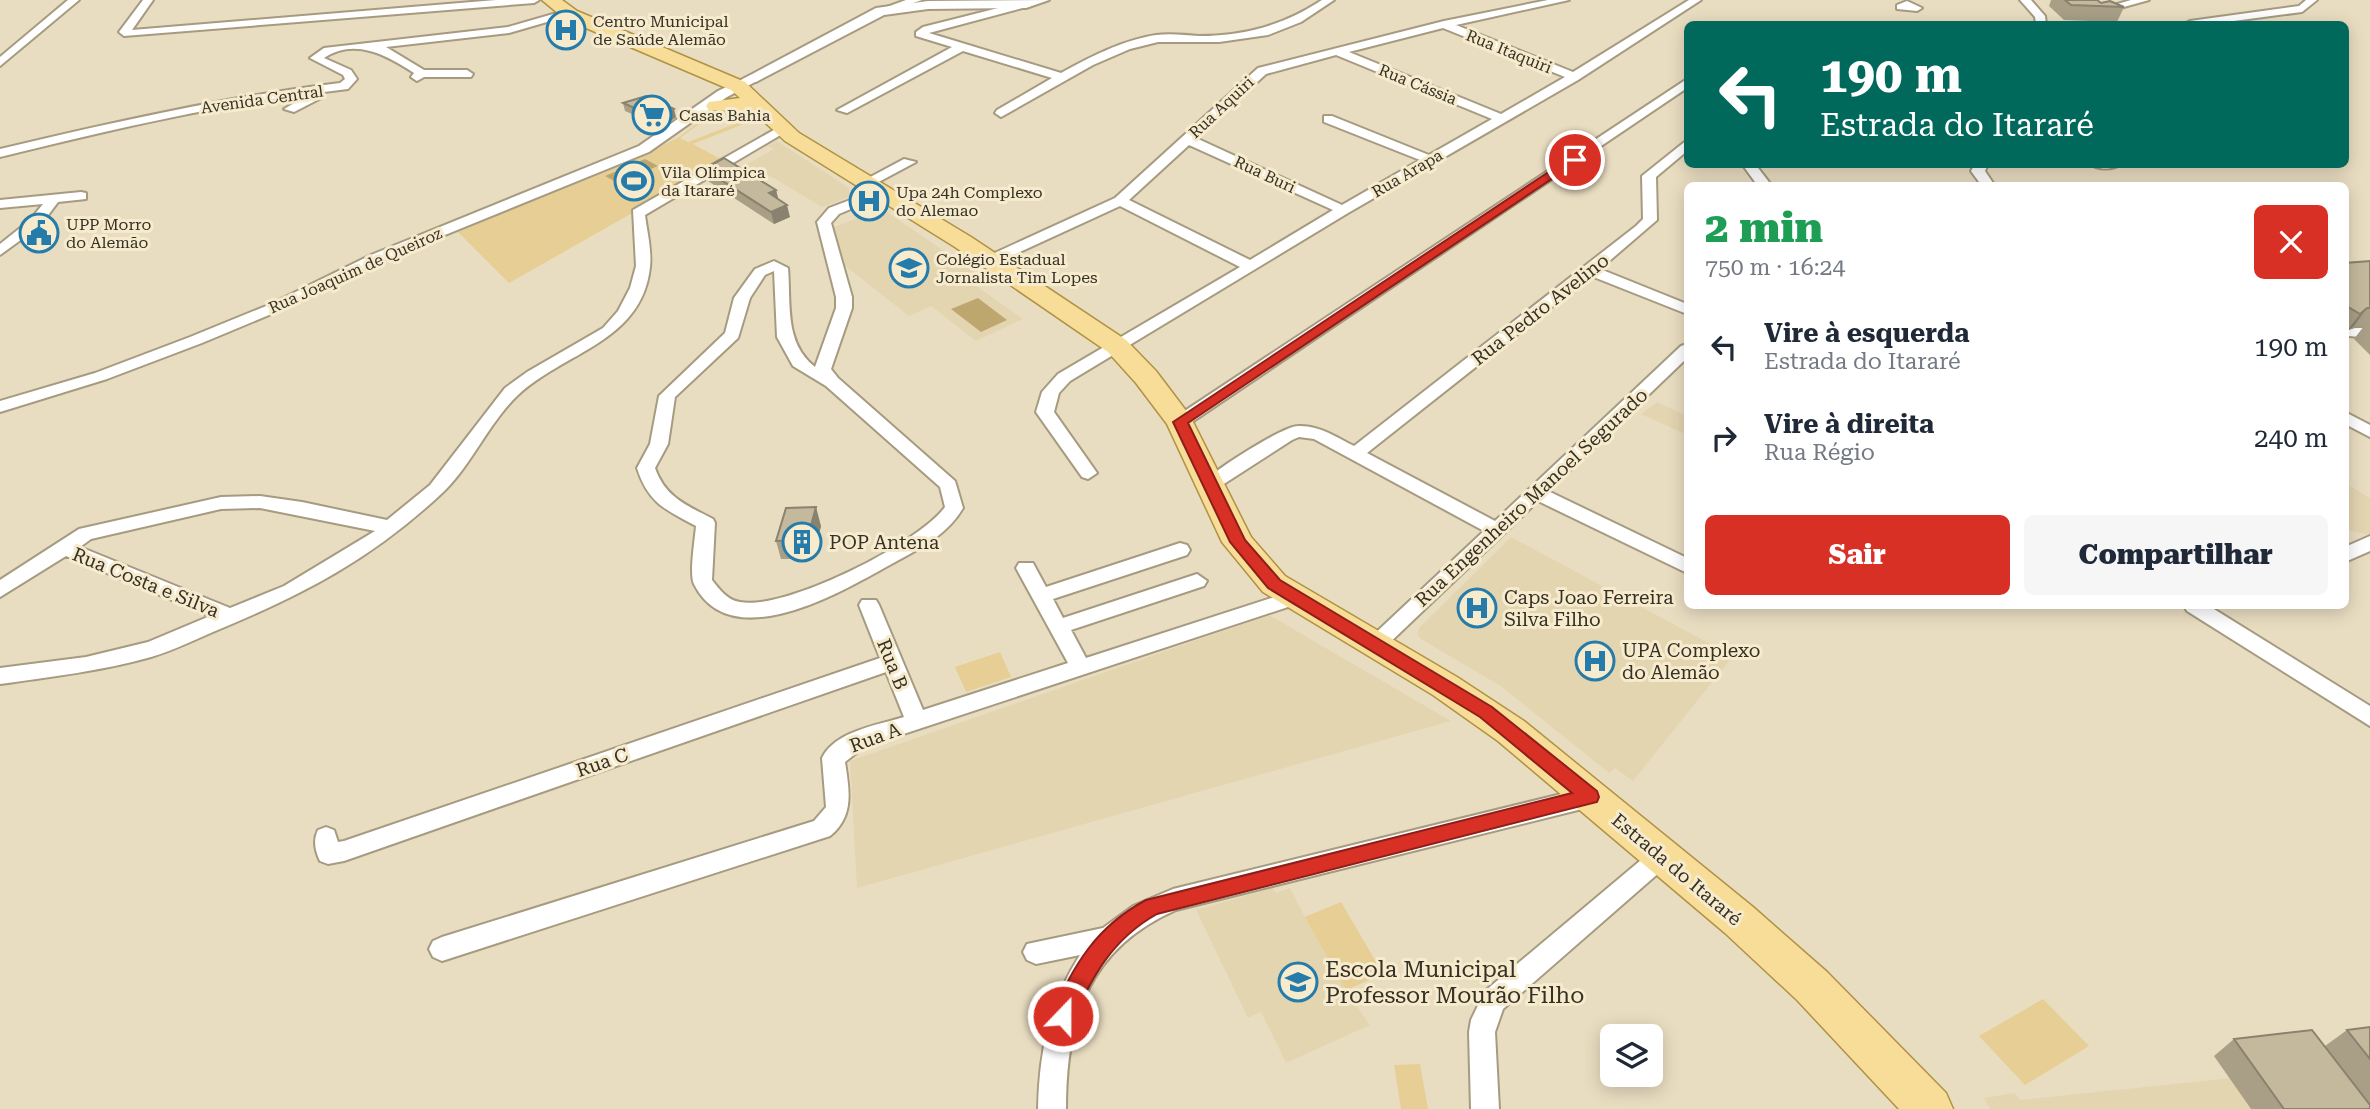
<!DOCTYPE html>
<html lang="pt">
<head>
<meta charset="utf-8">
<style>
  :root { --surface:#fff; --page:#f6f6f7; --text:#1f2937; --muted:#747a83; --accent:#d93025 }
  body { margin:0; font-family:"Roboto Serif",serif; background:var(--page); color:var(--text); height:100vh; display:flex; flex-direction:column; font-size:26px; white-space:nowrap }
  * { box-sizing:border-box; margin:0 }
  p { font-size:23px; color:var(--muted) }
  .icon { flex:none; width:38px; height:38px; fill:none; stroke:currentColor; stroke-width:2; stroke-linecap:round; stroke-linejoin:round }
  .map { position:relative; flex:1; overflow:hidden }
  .drawer { position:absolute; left:1684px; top:182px; width:665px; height:427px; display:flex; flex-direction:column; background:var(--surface); border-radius:10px; box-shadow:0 4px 18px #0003 }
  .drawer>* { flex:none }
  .top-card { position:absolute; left:1684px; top:21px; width:665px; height:147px; border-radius:10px; box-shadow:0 4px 18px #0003; background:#00695c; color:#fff; overflow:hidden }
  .fabs { position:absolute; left:1600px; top:1024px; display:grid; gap:14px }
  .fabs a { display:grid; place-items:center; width:63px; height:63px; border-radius:10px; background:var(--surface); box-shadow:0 4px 18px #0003; font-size:35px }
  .pin { position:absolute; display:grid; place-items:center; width:60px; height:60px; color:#fff; margin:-30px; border:4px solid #fff; border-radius:50%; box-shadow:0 2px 7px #0007 }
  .me { position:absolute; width:77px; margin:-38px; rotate:22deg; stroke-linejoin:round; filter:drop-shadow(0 0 5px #0008) }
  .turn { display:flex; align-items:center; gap:24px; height:147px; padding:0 21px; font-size:32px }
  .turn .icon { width:91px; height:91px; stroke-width:2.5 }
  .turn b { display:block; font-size:49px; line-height:60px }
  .round { display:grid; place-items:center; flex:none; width:74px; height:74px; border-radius:10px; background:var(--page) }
  .headline { display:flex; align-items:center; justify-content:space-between; height:119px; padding:0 21px }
  h1 { font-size:42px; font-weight:800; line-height:52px; color:#1e9e55 }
  .primary-button { display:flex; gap:14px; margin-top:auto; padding:14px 21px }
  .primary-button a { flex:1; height:80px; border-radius:10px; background:var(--accent); color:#fff; font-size:28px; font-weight:800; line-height:80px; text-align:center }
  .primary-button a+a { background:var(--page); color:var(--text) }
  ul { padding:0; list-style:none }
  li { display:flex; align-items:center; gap:21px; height:91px; padding:0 21px }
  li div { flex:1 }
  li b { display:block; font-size:26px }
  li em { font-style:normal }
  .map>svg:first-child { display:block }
  .built { fill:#e4d5b1 }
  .green { fill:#e6ce94 }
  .water { fill:#bea76e }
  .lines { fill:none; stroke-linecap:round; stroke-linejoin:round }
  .minor-casing { stroke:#a69b80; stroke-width:4 }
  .tertiary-casing { stroke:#a69b80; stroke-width:4 }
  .primary-casing { stroke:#b09244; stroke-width:3 }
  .minor { fill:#fff; fill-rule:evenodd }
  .tertiary { fill:#fff; fill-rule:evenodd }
  .primary { fill:#f7dd98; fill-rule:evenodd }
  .wall { fill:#a99f87 }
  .shaded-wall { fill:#89826e }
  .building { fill:#c4b99d; stroke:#89826e; stroke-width:2 }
  .route { fill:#d93025; stroke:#8d1f18; stroke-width:2 }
  .labels { text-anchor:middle; stroke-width:6; stroke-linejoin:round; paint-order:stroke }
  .far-poi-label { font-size:16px; fill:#363126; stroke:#f7ebce; text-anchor:start }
  .far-street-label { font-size:16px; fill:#363126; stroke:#f7ebce }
  .street-label { font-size:19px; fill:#363126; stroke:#f7ebce }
  .poi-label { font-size:19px; fill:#363126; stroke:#f7ebce; text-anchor:start }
  .near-poi-label { font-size:23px; fill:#363126; stroke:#f7ebce; text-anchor:start }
</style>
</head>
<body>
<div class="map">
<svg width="2370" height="1109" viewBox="0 0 2370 1109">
  <rect width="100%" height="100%" fill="#e9ddc1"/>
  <path class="built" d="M 777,141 L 849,188 L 849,197 L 822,207 L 772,177 L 760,175 L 746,181 L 733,172 L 774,149 L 768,146 Z
    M 883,209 L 979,275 L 968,280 L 1023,319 L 976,341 L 931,306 L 909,316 L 840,262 L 831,228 Z
    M 1657,402 L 1687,416 L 1687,435 L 1641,414 Z
    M 2345,483 L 2370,498 L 2370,535 L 2345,529 Z
    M 1511,537 L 1733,656 L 1633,781 L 1615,768 L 1609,773 L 1502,687 L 1421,639 L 1417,634 L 1419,628 Z
    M 1269,615 L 1451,721 L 857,888 L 850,761 Z
    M 1273,888 L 1276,893 L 1290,888 L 1305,917 L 1341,902 L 1383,974 L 1346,990 L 1370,1025 L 1286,1063 L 1261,1012 L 1248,1018 L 1196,910 Z
    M 2232,1078 L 2254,1109 L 1990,1109 L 1984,1098 L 2015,1093 L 2020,1100 Z"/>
  <path class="green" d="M 716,109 L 737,109 L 699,124 L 680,138 L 688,142 L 748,119 L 751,121 L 693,144 L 724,161 L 509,283 L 458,232 L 660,147 L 679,137 Z
    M 1000,652 L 1011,677 L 966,692 L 955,667 Z
    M 1341,902 L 1383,974 L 1346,990 L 1305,917 Z
    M 2043,999 L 2089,1046 L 2025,1085 L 1979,1036 Z
    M 1420,1064 L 1428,1109 L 1401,1109 L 1394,1065 Z"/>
  <path class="water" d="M 645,159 L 658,166 L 618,183 L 605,176 Z
    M 978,298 L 1007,320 L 981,332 L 951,309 Z"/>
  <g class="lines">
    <defs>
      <path id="minor" d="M 68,0 L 79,0 L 0,66 L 0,57 Z
        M 143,0 L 153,0 L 132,30 L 496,0 L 539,0 L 534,3 L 124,36 L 119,32 Z
        M 906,0 L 922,0 L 881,14 L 876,11 Z
        M 1322,0 L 1334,0 L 1301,22 L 1268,35 L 1219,42 L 1158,42 L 1130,49 L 1093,65 L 1001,117 L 995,113 L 997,110 L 1052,78 L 963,51 L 847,113 L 837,110 L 952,47 L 916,36 L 916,32 L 923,27 L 1026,1 L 1031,4 L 1030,6 L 929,33 L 1061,73 C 1090,57 1123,40 1156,35 C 1170,33 1185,35 1199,36 C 1245,36 1284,25 1322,0 Z
        M 1548,0 L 1569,0 L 1456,25 L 1573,72 L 1689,0 L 1701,0 L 1578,80 L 1348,213 L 1070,381 L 1059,393 L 1054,412 L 1097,473 L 1088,479 L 1082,477 L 1036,412 L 1042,392 L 1058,374 L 1240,267 L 1120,206 L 996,263 L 986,263 L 986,257 L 1115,198 L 1258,68 L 1444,21 ZM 1443,28 L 1565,77 L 1501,114 L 1349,52 ZM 1336,55 L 1492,119 L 1429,155 L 1332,116 L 1324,116 L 1324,122 L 1420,160 L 1342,205 L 1196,138 L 1266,74 ZM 1189,145 L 1333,210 L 1250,260 L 1129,200 Z
        M 2020,0 L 2031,0 L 2045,16 L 2046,24 L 2036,24 L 2035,17 Z
        M 2131,0 L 2149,0 L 2095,15 L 2090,12 Z
        M 2306,0 L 2317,0 L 2302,12 L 2211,24 L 2184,24 L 2190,21 L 2299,6 Z
        M 1907,1 L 1922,8 L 1917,11 L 1897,9 L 1897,5 Z
        M 567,10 L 572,13 L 571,15 L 509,33 L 386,47 L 424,70 L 467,70 L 473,74 L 471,77 L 424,77 L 417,81 L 411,77 L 414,73 C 388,56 355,37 324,58 L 351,70 L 357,79 L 348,89 L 324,92 L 323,97 L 294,112 L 284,109 L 310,94 C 205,107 103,132 0,157 L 0,149 C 113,122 225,97 340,83 L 345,79 L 343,75 L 310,58 L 324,48 L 508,27 Z
        M 751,75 L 757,79 L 755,82 L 727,97 L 649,152 L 381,261 L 281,310 L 202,343 L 107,379 L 0,412 L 0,401 L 95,373 L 190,337 L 271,304 L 371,255 L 639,146 L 718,91 Z
        M 1687,79 L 1687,88 L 1186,426 L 1174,426 L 1171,422 L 1174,418 Z
        M 779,127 L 789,130 L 645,215 C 647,231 652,251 650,267 C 642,342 564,352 518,395 C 488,423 471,467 440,495 C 371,559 306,593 220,629 C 198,638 175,650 151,657 C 101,671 51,677 0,684 L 0,668 L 86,657 L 148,642 L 210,616 L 66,556 L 0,597 L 0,580 L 79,529 L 221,497 L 260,496 L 302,502 L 387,520 L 430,485 L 505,388 L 527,372 L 603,328 L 618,311 L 630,288 L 636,266 L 633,210 ZM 260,508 L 375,531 L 284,586 L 230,608 L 80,547 L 91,539 L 221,509 Z
        M 1687,140 L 1687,151 L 1656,177 L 1657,220 L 1600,269 L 1687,304 L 1687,314 L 1591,276 L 1367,453 L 1495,521 L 1681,346 L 1687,344 L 1687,358 L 1548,491 L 1687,558 L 1687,573 L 1538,501 L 1382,650 L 1368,650 L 1365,645 L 1368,640 L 1484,531 L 1314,439 L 1299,437 L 1292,440 L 1216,489 L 1210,491 L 1201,485 C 1209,473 1283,426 1298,426 C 1319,425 1336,437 1354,446 L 1636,226 L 1643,219 L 1642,176 Z
        M 904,159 L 916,162 L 873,185 L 861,182 Z
        M 1742,164 L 1755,164 L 1772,186 L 1758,186 Z
        M 1975,164 L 1988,164 L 1985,171 L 1995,186 L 1982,186 L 1971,171 Z
        M 2091,164 L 2120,164 C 2114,170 2097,170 2091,164 Z
        M 879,189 L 891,192 L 839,214 L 831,223 L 852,297 L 852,308 L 831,369 L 838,378 L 955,481 L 963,508 C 944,540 910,553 879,571 C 832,597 729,654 694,584 C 689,574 695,539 696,526 C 666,510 648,503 637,468 L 650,444 L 659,396 L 725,333 L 734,298 L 755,269 L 774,261 L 788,268 C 791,304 784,343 815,367 L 836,308 L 836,297 L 817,222 L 829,208 ZM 774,271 L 777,337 L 793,366 L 826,386 L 940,487 L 945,507 C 919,543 785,611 740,602 C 727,600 720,590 712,580 L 715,523 L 713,519 C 686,505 665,497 655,468 L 668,444 L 675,397 L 738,338 L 750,298 L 765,275 Z
        M 81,192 L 86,193 L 86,199 L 58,202 L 40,226 L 0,255 L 0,244 L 30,220 L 43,204 L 0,208 L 0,200 Z
        M 2355,328 L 2370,328 L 2370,338 L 2349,336 L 2349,330 Z
        M 2345,412 L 2370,425 L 2370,437 L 2345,424 Z
        M 2370,536 L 2370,551 L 2345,562 L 2345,547 Z
        M 1180,543 L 1187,545 L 1190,550 L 1187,555 L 1053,599 L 1063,618 L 1197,574 L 1207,581 L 1204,586 L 1071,630 L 1086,658 L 1293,591 L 1300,593 L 1303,598 L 1300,603 L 864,747 L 845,762 C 849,789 855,816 830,836 L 442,961 L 433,957 L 429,949 L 433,941 L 442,937 L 814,821 L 826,807 L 822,758 C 835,731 878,725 904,717 L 886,672 L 344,861 L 328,864 L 320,861 C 315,851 313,840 318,830 L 326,827 L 334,830 L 338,842 L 344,841 L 880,658 L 859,605 L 862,600 L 876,600 L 879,605 L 923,710 L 1068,663 L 1016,568 L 1019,563 L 1033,563 L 1046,587 Z
        M 2184,606 L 2209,606 L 2370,706 L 2370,726 L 2187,611 Z
        M 1590,787 L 1598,790 L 1601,797 L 1598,804 L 1590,807 L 1176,910 C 1088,949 1066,1018 1066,1109 L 1038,1109 C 1039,1053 1049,1003 1080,955 L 1036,964 L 1027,960 L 1023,952 L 1027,944 L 1103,928 L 1133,906 L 1173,889 Z
        M 1661,847 L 1669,850 L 1673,857 L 1669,864 L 1503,1009 L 1495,1032 L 1499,1109 L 1471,1109 L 1469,1032 L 1471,1020 L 1485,991 L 1653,850 Z"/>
      <path id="tertiary" d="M 1049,0 L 1026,8 L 928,9 L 884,15 L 756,82 L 746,82 L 743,79 L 876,8 L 928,1 Z"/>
      <path id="primary" d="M 542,0 L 562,0 L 577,11 L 745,82 L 799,133 L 971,237 L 1126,340 L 1156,371 L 1190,416 L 1251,537 L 1285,576 L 1457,677 L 1524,721 L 1753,907 L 1827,972 L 1946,1093 L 1953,1109 L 1899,1109 L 1797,1000 L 1725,933 L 1498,741 L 1433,695 L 1263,592 L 1222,542 L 1167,424 L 1136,383 L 1108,352 L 955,247 L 785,141 L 754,112 L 709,110 L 706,106 L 709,102 L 740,98 L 731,90 L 565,19 Z"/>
    </defs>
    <use href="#minor" class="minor-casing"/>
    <use href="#tertiary" class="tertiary-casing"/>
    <use href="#primary" class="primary-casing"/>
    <use href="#minor" class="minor"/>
    <use href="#tertiary" class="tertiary"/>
    <use href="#primary" class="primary"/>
  </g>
  <path class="wall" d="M 2051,0 L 2097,0 L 2101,3 L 2124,7 L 2117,22 L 2064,20 L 2049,6 Z
    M 623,103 L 676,117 L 662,127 L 625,111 Z
    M 704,169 L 776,190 L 778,199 L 790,217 L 774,224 L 708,181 Z
    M 2370,261 L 2370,355 L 2354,339 L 2364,326 L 2354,326 L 2346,332 L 2345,331 L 2345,263 Z
    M 821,526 L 813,559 L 781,559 L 776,541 Z
    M 2370,1027 L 2370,1104 L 2328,1051 L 2370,1109 L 2251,1109 L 2214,1056 L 2234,1039 L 2325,1046 L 2347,1030 Z"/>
  <path class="shaded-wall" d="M 674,109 L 676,117 L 662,127 L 660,119 Z
    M 776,190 L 779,202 L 769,193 Z
    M 787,205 L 790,217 L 774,224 L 771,212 Z
    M 2367,308 L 2354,326 L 2346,332 L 2360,314 Z
    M 816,507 L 821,526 L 813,559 L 807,540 Z"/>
  <path class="building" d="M 2065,0 L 2097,0 L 2101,3 L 2110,1 L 2124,7 L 2071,5 Z
    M 646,96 L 674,109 L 660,119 L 623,103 Z
    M 724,158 L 776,190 L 769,193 L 787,205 L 771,212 L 704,169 Z
    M 2370,261 L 2370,308 L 2367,308 L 2360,314 L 2345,305 L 2345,263 Z
    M 816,507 L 807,540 L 776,541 L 786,508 Z
    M 2370,1027 L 2370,1059 L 2347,1030 Z
    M 2312,1030 L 2370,1105 L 2370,1109 L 2284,1109 L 2234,1039 Z"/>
  <path class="route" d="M 1571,157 L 1580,160 L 1188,423 L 1245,540 L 1280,580 L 1492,707 L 1597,791 L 1599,797 L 1597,802 L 1157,914 C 1112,939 1091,978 1071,1024 L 1063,1027 L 1055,1024 L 1052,1016 C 1072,966 1097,926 1146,900 L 1572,793 L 1480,717 L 1268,588 L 1230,542 L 1173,422 Z"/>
  <defs>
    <symbol id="hospital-ring" viewBox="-11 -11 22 22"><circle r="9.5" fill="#f7ebce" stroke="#257baa" stroke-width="1.5"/><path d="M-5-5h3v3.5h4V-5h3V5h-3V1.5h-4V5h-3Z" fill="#257baa"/></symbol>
    <symbol id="supermarket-ring" viewBox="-11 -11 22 22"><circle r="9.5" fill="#f7ebce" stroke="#257baa" stroke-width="1.5"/><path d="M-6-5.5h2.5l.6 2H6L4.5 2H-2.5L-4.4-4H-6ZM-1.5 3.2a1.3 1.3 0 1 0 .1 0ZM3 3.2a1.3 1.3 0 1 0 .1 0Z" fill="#257baa"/></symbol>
    <symbol id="stadium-ring" viewBox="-11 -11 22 22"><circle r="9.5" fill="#f7ebce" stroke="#257baa" stroke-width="1.5"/><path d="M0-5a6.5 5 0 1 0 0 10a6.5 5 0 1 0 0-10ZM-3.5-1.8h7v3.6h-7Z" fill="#257baa"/></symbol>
    <symbol id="civic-ring" viewBox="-11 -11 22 22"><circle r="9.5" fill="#f7ebce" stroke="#257baa" stroke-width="1.5"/><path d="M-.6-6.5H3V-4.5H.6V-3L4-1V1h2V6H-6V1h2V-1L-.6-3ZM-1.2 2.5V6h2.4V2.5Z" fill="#257baa"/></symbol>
    <symbol id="school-ring" viewBox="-11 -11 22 22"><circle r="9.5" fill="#f7ebce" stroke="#257baa" stroke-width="1.5"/><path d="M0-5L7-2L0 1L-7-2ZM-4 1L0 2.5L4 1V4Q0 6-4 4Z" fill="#257baa"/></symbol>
    <symbol id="building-ring" viewBox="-11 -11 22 22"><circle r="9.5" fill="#f7ebce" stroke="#257baa" stroke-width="1.5"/><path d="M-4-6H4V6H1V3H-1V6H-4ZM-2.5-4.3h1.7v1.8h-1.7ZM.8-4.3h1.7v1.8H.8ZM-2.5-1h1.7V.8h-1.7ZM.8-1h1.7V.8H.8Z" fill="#257baa"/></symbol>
  </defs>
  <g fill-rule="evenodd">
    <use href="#hospital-ring" x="544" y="8" width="44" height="44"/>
    <use href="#supermarket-ring" x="630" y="93" width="44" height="44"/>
    <use href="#stadium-ring" x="612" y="159" width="44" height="44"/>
    <use href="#hospital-ring" x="847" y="179" width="44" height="44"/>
    <use href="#civic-ring" x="17" y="211" width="44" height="44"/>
    <use href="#school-ring" x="887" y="246" width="44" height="44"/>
    <use href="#building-ring" x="780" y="520" width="44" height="44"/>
    <use href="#hospital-ring" x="1455" y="586" width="44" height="44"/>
    <use href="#hospital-ring" x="1573" y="639" width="44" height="44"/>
    <use href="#school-ring" x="1276" y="960" width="44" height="44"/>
  </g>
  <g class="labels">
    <g class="far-poi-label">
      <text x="593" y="27">Centro Municipal<tspan x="593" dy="18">de Saúde Alemão</tspan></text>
      <text x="679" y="121">Casas Bahia</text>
      <text x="661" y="178">Vila Olímpica<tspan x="661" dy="18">da Itararé</tspan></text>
      <text x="896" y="198">Upa 24h Complexo<tspan x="896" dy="18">do Alemao</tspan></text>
      <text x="66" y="230">UPP Morro<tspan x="66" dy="18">do Alemão</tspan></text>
      <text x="936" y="265">Colégio Estadual<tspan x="936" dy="18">Jornalista Tim Lopes</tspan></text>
    </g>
    <g class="far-street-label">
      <text transform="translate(1509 51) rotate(22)" y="6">Rua Itaquiri</text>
      <text transform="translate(1418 84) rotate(22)" y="6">Rua Cássia</text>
      <text transform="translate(262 99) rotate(-8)" y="6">Avenida Central</text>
      <text transform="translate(1221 107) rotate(-43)" y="6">Rua Aquiri</text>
      <text transform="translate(1407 173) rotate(-30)" y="6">Rua Arapa</text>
      <text transform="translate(1265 174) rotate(25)" y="6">Rua Buri</text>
      <text transform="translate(355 270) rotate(-24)" y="6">Rua Joaquim de Queiroz</text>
    </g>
    <g class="street-label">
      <text transform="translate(1540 309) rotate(-38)" y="7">Rua Pedro Avelino</text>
      <text transform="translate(1531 497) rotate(-43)" y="7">Rua Engenheiro Manoel Segurado</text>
      <text transform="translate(146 582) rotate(22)" y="7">Rua Costa e Silva</text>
      <text transform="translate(893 664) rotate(68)" y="7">Rua B</text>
      <text transform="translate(875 737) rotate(-20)" y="7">Rua A</text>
      <text transform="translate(602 762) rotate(-19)" y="7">Rua C</text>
      <text transform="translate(1677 869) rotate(40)" y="7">Estrada do Itararé</text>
    </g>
    <g class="poi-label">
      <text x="829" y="549">POP Antena</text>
      <text x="1504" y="604">Caps Joao Ferreira<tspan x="1504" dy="22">Silva Filho</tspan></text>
      <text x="1622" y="657">UPA Complexo<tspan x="1622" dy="22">do Alemão</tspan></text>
    </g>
    <g class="near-poi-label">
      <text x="1325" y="977">Escola Municipal<tspan x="1325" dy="26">Professor Mourão Filho</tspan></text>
    </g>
  </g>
</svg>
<div class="fabs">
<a><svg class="icon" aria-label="layers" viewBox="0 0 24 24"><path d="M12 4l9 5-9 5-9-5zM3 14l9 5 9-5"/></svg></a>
</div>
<div class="pin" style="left:1575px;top:160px;background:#d93025"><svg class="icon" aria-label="arrive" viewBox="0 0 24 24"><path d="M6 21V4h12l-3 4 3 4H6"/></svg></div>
<svg class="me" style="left:1063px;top:1016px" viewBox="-20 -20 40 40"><circle r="17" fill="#d93025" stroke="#fff" stroke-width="3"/><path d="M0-11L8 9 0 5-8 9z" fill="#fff"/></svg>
<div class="top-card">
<div class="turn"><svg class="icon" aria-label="left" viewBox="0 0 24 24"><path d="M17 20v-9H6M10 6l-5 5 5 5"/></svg><div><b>190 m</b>Estrada do Itararé</div></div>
</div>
<section class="drawer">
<div class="headline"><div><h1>2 min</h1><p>750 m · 16:24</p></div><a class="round" style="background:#d93025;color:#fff"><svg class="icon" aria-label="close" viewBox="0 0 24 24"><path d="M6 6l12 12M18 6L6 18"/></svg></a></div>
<ul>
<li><svg class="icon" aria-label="left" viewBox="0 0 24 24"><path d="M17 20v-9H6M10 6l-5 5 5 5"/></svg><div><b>Vire à esquerda</b><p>Estrada do Itararé</p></div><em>190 m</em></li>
<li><svg class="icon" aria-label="right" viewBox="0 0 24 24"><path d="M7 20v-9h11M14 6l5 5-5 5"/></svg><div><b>Vire à direita</b><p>Rua Régio</p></div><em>240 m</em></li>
</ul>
<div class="primary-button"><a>Sair</a><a>Compartilhar</a></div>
</section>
</div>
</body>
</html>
